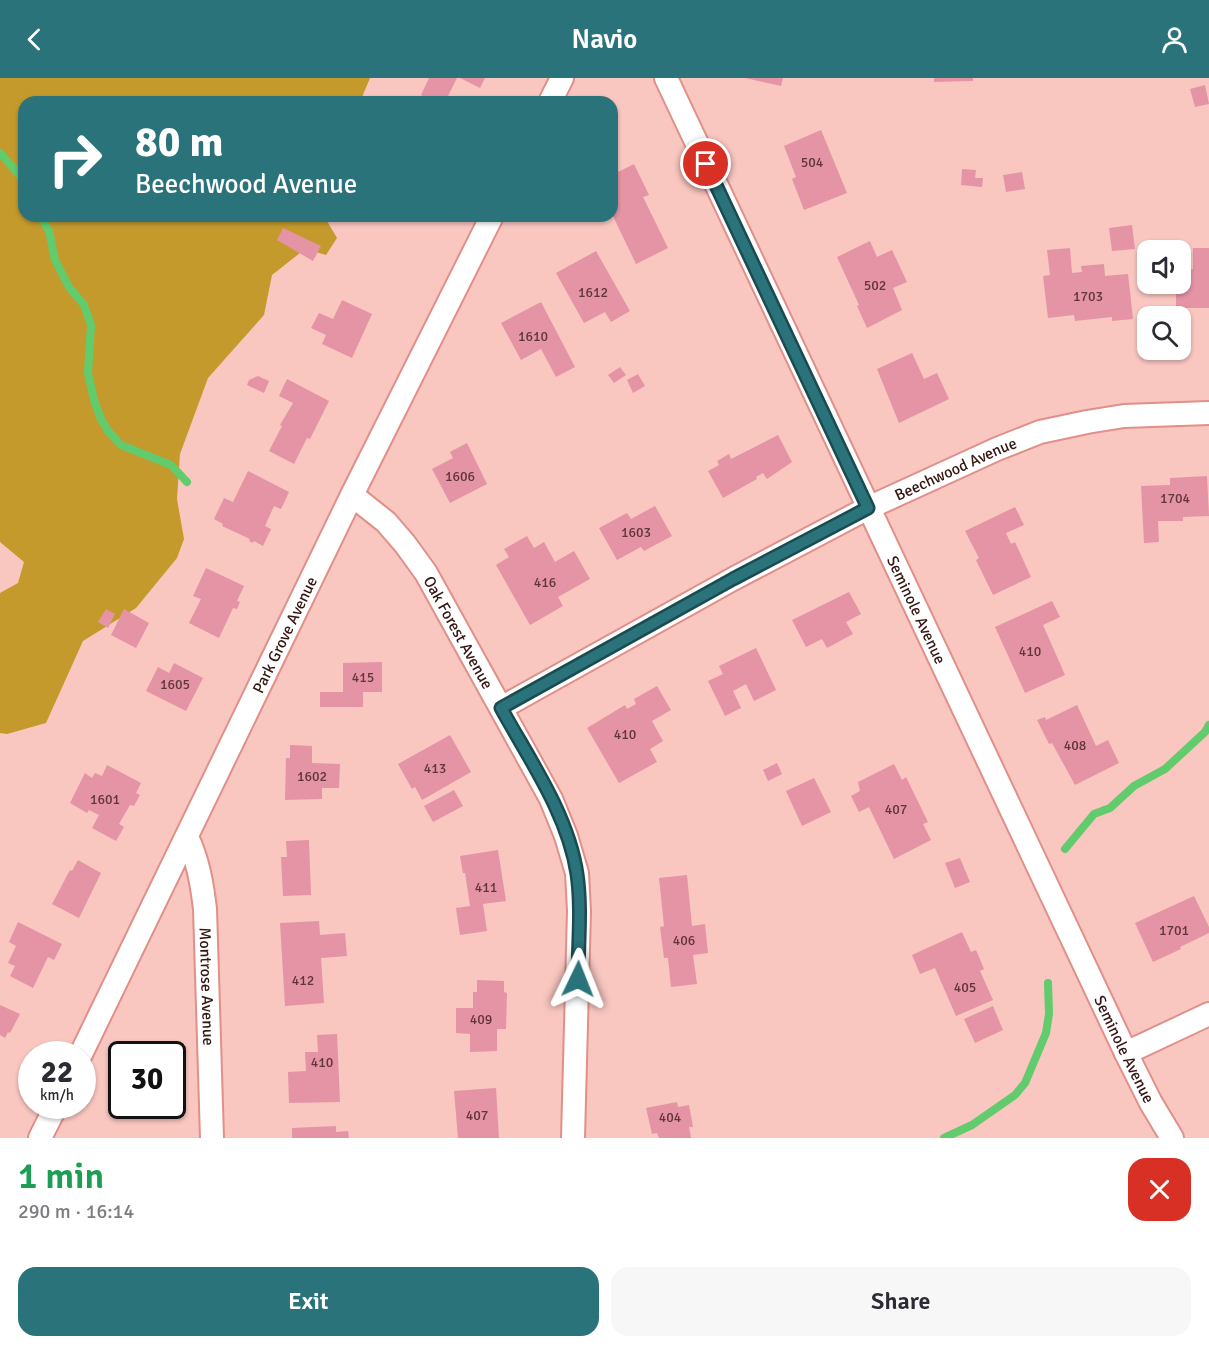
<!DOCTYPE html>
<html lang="en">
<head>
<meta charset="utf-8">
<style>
  :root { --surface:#fff; --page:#f7f7f7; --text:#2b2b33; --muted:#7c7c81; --accent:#2a737b }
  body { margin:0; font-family:Signika,sans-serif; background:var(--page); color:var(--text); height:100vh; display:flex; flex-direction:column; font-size:22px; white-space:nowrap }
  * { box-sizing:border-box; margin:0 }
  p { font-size:20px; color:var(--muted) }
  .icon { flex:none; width:33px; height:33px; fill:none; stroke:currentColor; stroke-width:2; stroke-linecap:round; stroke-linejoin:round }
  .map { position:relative; height:1060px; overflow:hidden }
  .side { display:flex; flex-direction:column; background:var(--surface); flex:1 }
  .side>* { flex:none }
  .guide { position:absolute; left:18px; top:18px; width:600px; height:126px; border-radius:18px; box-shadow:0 2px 4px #0004; background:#2a737b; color:#fff; overflow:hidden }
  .tools { position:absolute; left:1137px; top:162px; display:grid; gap:12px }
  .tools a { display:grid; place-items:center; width:54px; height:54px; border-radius:12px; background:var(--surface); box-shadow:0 2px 4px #0004; font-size:30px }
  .speed { position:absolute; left:18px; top:963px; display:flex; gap:12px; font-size:30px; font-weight:700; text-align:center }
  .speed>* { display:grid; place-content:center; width:78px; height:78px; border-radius:50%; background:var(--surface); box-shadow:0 2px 4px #0004; line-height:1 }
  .speed small { font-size:15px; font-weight:400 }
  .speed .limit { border:3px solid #111; border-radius:9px; background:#fff; color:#111 }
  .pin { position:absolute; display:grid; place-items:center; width:51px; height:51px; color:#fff; margin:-26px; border:3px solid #fff; border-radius:50%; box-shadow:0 2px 6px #0007 }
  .me { position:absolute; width:66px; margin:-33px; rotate:2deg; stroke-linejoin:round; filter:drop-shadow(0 0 4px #0008) }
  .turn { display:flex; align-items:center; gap:21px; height:126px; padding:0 18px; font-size:27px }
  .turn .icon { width:78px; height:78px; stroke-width:2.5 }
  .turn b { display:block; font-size:42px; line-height:51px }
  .round { display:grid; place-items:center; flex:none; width:63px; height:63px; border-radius:18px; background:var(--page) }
  .summary { display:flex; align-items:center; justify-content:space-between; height:102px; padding:0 18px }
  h1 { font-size:36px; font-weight:600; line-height:45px; color:#1e9e55 }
  .cta { display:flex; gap:12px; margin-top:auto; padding:12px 18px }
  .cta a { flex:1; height:69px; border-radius:18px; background:var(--accent); color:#fff; font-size:24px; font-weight:600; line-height:69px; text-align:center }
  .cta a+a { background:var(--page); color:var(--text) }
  header { display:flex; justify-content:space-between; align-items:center; height:78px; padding:0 18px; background:var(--accent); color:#fff; font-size:27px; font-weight:600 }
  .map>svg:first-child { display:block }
  .forest { fill:#c59a2c }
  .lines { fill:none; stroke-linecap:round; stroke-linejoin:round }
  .stream { stroke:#62cb6d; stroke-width:8 }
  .building { fill:#e494a5 }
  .street-casing { stroke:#e09088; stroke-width:26 }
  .street { stroke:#fff; stroke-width:22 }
  .route-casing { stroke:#1b4b50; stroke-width:15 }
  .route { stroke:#2a737b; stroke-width:10 }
  .labels { text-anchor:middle; stroke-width:6; stroke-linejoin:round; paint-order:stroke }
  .number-label { font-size:14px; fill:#603638 }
  .street-label { font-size:16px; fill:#341613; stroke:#f9c6c0 }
</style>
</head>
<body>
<header><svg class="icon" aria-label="back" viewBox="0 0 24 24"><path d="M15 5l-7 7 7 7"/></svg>Navio<svg class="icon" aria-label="person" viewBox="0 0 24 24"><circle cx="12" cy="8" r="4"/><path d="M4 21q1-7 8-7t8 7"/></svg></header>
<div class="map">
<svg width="1209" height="1060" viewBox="0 0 1209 1060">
  <rect width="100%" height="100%" fill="#f9c6c0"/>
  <path class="forest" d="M 0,0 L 370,0 L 360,24 L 24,24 L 24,138 L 324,138 L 337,160 L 326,177 L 305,171 L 272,197 L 264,237 L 208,300 L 180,376 L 177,421 L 184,461 L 177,480 L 136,530 L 83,563 L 46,645 L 7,656 L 0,655 L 0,515 L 18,505 L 24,484 L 0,464 Z"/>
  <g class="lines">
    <path class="stream" d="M 0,75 L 24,102
      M 40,138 L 49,153 L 55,182 L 69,209 L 84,227 L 91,247 L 88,295 L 94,322 L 101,341 L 108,353 L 121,367 L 171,387 L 187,404
      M 1065,771 L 1094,736 L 1110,730 L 1134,708 L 1165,691 L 1205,654 L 1209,647
      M 944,1060 L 972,1047 L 1015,1017 L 1025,1005 L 1046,955 L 1049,936 L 1048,905"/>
  </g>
  <path class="building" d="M 429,0 L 457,0 L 445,24 L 435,24 L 421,17 Z
    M 460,0 L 485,0 L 480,10 Z
    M 745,0 L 783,0 L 781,8 Z
    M 934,0 L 973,0 L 973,3 L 934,4 Z
    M 1205,7 L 1209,26 L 1195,29 L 1190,11 Z
    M 821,52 L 847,115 L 804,132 L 792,101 L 796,99 L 784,68 Z
    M 634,86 L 649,117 L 643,119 L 668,170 L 636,186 L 612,136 L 612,97 Z
    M 962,91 L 976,92 L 975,100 L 983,100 L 982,109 L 961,107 Z
    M 1022,94 L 1025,111 L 1006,114 L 1003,97 Z
    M 1132,147 L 1135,171 L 1112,173 L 1109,150 Z
    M 283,150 L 321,168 L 313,183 L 277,162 Z
    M 870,163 L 877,179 L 892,172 L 907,204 L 893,210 L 902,232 L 867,250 L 857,228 L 859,227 L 837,179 Z
    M 1070,170 L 1072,195 L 1082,194 L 1081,188 L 1104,186 L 1105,198 L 1128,196 L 1133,241 L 1112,243 L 1112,239 L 1075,243 L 1074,237 L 1048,240 L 1043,198 L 1050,197 L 1047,172 Z
    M 1193,170 L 1209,170 L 1209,230 L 1176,230 L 1176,210 L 1180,210 L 1180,191 L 1193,191 Z
    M 596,173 L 630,233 L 611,244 L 605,234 L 584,245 L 556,195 Z
    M 342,222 L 372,236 L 352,280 L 322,266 L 326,257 L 311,250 L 319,235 L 333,241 Z
    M 541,224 L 575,289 L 556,299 L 541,271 L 521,282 L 501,245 Z
    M 912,275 L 924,301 L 937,295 L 949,321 L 899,345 L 877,291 Z
    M 620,289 L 626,297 L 614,305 L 608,297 Z
    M 638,296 L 645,308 L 633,315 L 627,302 Z
    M 258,298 L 269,303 L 264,315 L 247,307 L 249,302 Z
    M 287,301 L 329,323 L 310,361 L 307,360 L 294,386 L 269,373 L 282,348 L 280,347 L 293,325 L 279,318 Z
    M 778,357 L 792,384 L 767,401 L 763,395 L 756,399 L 757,401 L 723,420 L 708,393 L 719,387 L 717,383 L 729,376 L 731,381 Z
    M 467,365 L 487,406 L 450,425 L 432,391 L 453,380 L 450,374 Z
    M 248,393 L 289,414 L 281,431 L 274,428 L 265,448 L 271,451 L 263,468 L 254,463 L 253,465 L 249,463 L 250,461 L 222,448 L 223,446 L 214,441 L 224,420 L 233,424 Z
    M 1207,398 L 1209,438 L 1183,439 L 1183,443 L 1158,443 L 1159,464 L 1144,465 L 1141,408 L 1170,407 L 1170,400 Z
    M 655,428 L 672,458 L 644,473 L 641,469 L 617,482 L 599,450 L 627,435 L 631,441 Z
    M 1015,429 L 1024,447 L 1006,455 L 1011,466 L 1015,464 L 1031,499 L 993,517 L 976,482 L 979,480 L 965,453 Z
    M 527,458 L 534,470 L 544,464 L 555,484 L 574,473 L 590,501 L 558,519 L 563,528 L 530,547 L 496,487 L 509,479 L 504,471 Z
    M 206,490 L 244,508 L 237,523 L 240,524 L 237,531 L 233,530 L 219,560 L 189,545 L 201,521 L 193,518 Z
    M 849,514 L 861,536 L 846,544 L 853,556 L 827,570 L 822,561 L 806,569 L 792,542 Z
    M 1052,523 L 1060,539 L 1043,547 L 1065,597 L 1025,615 L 995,549 Z
    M 106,531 L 115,536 L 108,550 L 98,544 Z
    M 124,531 L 149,545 L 136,570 L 111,557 Z
    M 756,570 L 776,612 L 754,623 L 746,606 L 733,613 L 741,630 L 725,638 L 708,603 L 723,596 L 719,588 Z
    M 382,584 L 382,614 L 363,614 L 363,629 L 320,629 L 320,614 L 343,614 L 343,585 Z
    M 174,585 L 203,600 L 186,633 L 146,613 L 158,589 L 169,595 Z
    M 657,608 L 671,632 L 652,643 L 663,663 L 650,671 L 657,684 L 619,705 L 587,650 L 625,627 L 627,631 L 636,626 L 634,621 Z
    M 1077,627 L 1096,668 L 1108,662 L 1119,685 L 1075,707 L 1052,665 L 1049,666 L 1037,642 L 1045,639 L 1046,642 Z
    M 450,657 L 471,694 L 422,722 L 415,709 L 412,711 L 398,686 Z
    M 290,667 L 312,668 L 312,685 L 340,686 L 339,710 L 322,710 L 322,721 L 285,722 L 286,680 L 290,680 Z
    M 777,685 L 782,696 L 768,703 L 763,692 Z
    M 894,686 L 902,702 L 906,699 L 928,744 L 923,746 L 931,762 L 894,781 L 869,729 L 859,734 L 851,718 L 860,713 L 858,704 Z
    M 107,687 L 141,705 L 136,715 L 140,717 L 134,728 L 130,727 L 119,746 L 124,749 L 116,763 L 92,750 L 99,737 L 89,732 L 87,735 L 70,725 L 85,695 L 92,700 L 95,695 L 102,698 Z
    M 814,700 L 831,734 L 802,748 L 786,713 Z
    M 454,712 L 463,728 L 433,744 L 424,728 Z
    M 309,762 L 311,817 L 283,818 L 281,779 L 287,779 L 286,763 Z
    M 498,772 L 506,823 L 483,826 L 487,853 L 460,857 L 456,830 L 470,828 L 465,795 L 463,795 L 460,778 Z
    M 960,780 L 970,804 L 955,810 L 945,785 Z
    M 78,782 L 101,795 L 79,840 L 52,826 L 70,792 L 72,793 Z
    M 687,797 L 692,848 L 705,846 L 708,875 L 693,877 L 697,906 L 671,909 L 668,880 L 664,880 L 660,849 L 664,848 L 659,800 Z
    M 1194,818 L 1209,849 L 1209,855 L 1180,869 L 1181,871 L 1153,884 L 1135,845 Z
    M 319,843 L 320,857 L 345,855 L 347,878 L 321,880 L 324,925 L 285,928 L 280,845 Z
    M 18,844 L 62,866 L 54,882 L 48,879 L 33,910 L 10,898 L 15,888 L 8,885 L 16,868 L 9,864 Z
    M 962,854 L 971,874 L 976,872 L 984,891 L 980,893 L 993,922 L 956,938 L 935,890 L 920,896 L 912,877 Z
    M 477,902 L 504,903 L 504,914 L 507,915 L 506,951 L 497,951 L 497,973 L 470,974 L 470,956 L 456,955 L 456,930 L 473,930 L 473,914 L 477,914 Z
    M 0,927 L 20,936 L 10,955 L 8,954 L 5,960 L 0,957 Z
    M 993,928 L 1003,952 L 975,965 L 964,941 Z
    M 337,956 L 340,1024 L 289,1025 L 288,994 L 306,993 L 305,974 L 318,974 L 317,957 Z
    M 496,1010 L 499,1060 L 458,1060 L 454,1013 Z
    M 677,1024 L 678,1029 L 689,1027 L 693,1049 L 689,1049 L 691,1060 L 659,1060 L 657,1055 L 652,1056 L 646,1030 Z
    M 336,1048 L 336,1054 L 348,1053 L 349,1060 L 292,1060 L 292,1050 Z"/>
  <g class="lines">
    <defs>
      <g id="street">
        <path id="s1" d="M 666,0 L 1126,975 L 1151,1025 L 1172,1060"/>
        <path d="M 550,24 L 562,0"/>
        <path id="s2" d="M 352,417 L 386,444 L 405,466 L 426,495 L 551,721 L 566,758 L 577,795 L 579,833 L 573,1060"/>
        <path id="s3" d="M 501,630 L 733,501 L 868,430 L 997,371 L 1040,354 L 1087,344 L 1124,338 L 1209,335"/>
        <path id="s4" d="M 187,759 C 198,782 202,806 205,831 L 212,1060"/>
        <path d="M 1126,975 L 1209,936"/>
        <path id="s5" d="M 81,976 L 352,417 L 492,138"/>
        <path d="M 40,1060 L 56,1028"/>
      </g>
    </defs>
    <use href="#street" class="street-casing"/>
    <use href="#street" class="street"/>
  </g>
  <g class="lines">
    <defs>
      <path id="route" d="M 578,901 C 578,866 582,830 577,796 C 568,736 529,681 501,630 L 733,501 L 868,430 L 706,86"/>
    </defs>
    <use href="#route" class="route-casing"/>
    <use href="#route" class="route"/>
  </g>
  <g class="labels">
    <g class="number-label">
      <text x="812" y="89">504</text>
      <text x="875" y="212">502</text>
      <text x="593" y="219">1612</text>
      <text x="1088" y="223">1703</text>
      <text x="533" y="263">1610</text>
      <text x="460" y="403">1606</text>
      <text x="1175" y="425">1704</text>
      <text x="636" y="459">1603</text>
      <text x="545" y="509">416</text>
      <text x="1030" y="578">410</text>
      <text x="363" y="604">415</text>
      <text x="175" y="611">1605</text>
      <text x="625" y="661">410</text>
      <text x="1075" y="672">408</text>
      <text x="435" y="695">413</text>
      <text x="312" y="703">1602</text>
      <text x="105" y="726">1601</text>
      <text x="896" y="736">407</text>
      <text x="486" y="814">411</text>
      <text x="1174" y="857">1701</text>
      <text x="684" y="867">406</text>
      <text x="303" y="907">412</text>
      <text x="965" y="914">405</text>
      <text x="481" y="946">409</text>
      <text x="322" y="989">410</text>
      <text x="477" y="1042">407</text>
      <text x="670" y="1044">404</text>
    </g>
    <g class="street-label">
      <text dy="6" stroke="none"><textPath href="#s3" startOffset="514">Beechwood Avenue</textPath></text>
      <text dy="6" stroke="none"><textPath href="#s1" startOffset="588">Seminole Avenue</textPath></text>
      <text dy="6" stroke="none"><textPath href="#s2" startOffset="176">Oak Forest Avenue</textPath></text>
      <text dy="6" stroke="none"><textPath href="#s5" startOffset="466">Park Grove Avenue</textPath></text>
      <text dy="6" stroke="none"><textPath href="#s4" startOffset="152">Montrose Avenue</textPath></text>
      <text dy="6" stroke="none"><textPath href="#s1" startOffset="1074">Seminole Avenue</textPath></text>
    </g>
  </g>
</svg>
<div class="tools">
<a><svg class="icon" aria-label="sound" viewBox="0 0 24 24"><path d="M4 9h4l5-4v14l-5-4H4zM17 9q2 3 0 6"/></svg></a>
<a><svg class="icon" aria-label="search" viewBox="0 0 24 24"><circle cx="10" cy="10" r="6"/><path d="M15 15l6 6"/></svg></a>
</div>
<div class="speed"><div>22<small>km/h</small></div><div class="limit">30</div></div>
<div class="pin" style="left:706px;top:86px;background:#d93025"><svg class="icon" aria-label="arrive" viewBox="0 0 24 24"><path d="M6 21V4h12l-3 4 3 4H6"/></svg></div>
<svg class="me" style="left:578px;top:901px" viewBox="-20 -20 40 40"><path d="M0-17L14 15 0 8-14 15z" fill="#2a737b" stroke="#fff" stroke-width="4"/></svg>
<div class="guide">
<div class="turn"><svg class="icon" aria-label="right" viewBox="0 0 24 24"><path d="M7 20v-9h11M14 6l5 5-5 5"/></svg><div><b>80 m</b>Beechwood Avenue</div></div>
</div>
</div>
<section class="side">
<div class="summary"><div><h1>1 min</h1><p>290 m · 16:14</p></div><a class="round" style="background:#d93025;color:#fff"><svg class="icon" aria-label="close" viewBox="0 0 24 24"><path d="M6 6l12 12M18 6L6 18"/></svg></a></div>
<div class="cta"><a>Exit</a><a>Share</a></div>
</section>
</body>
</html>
